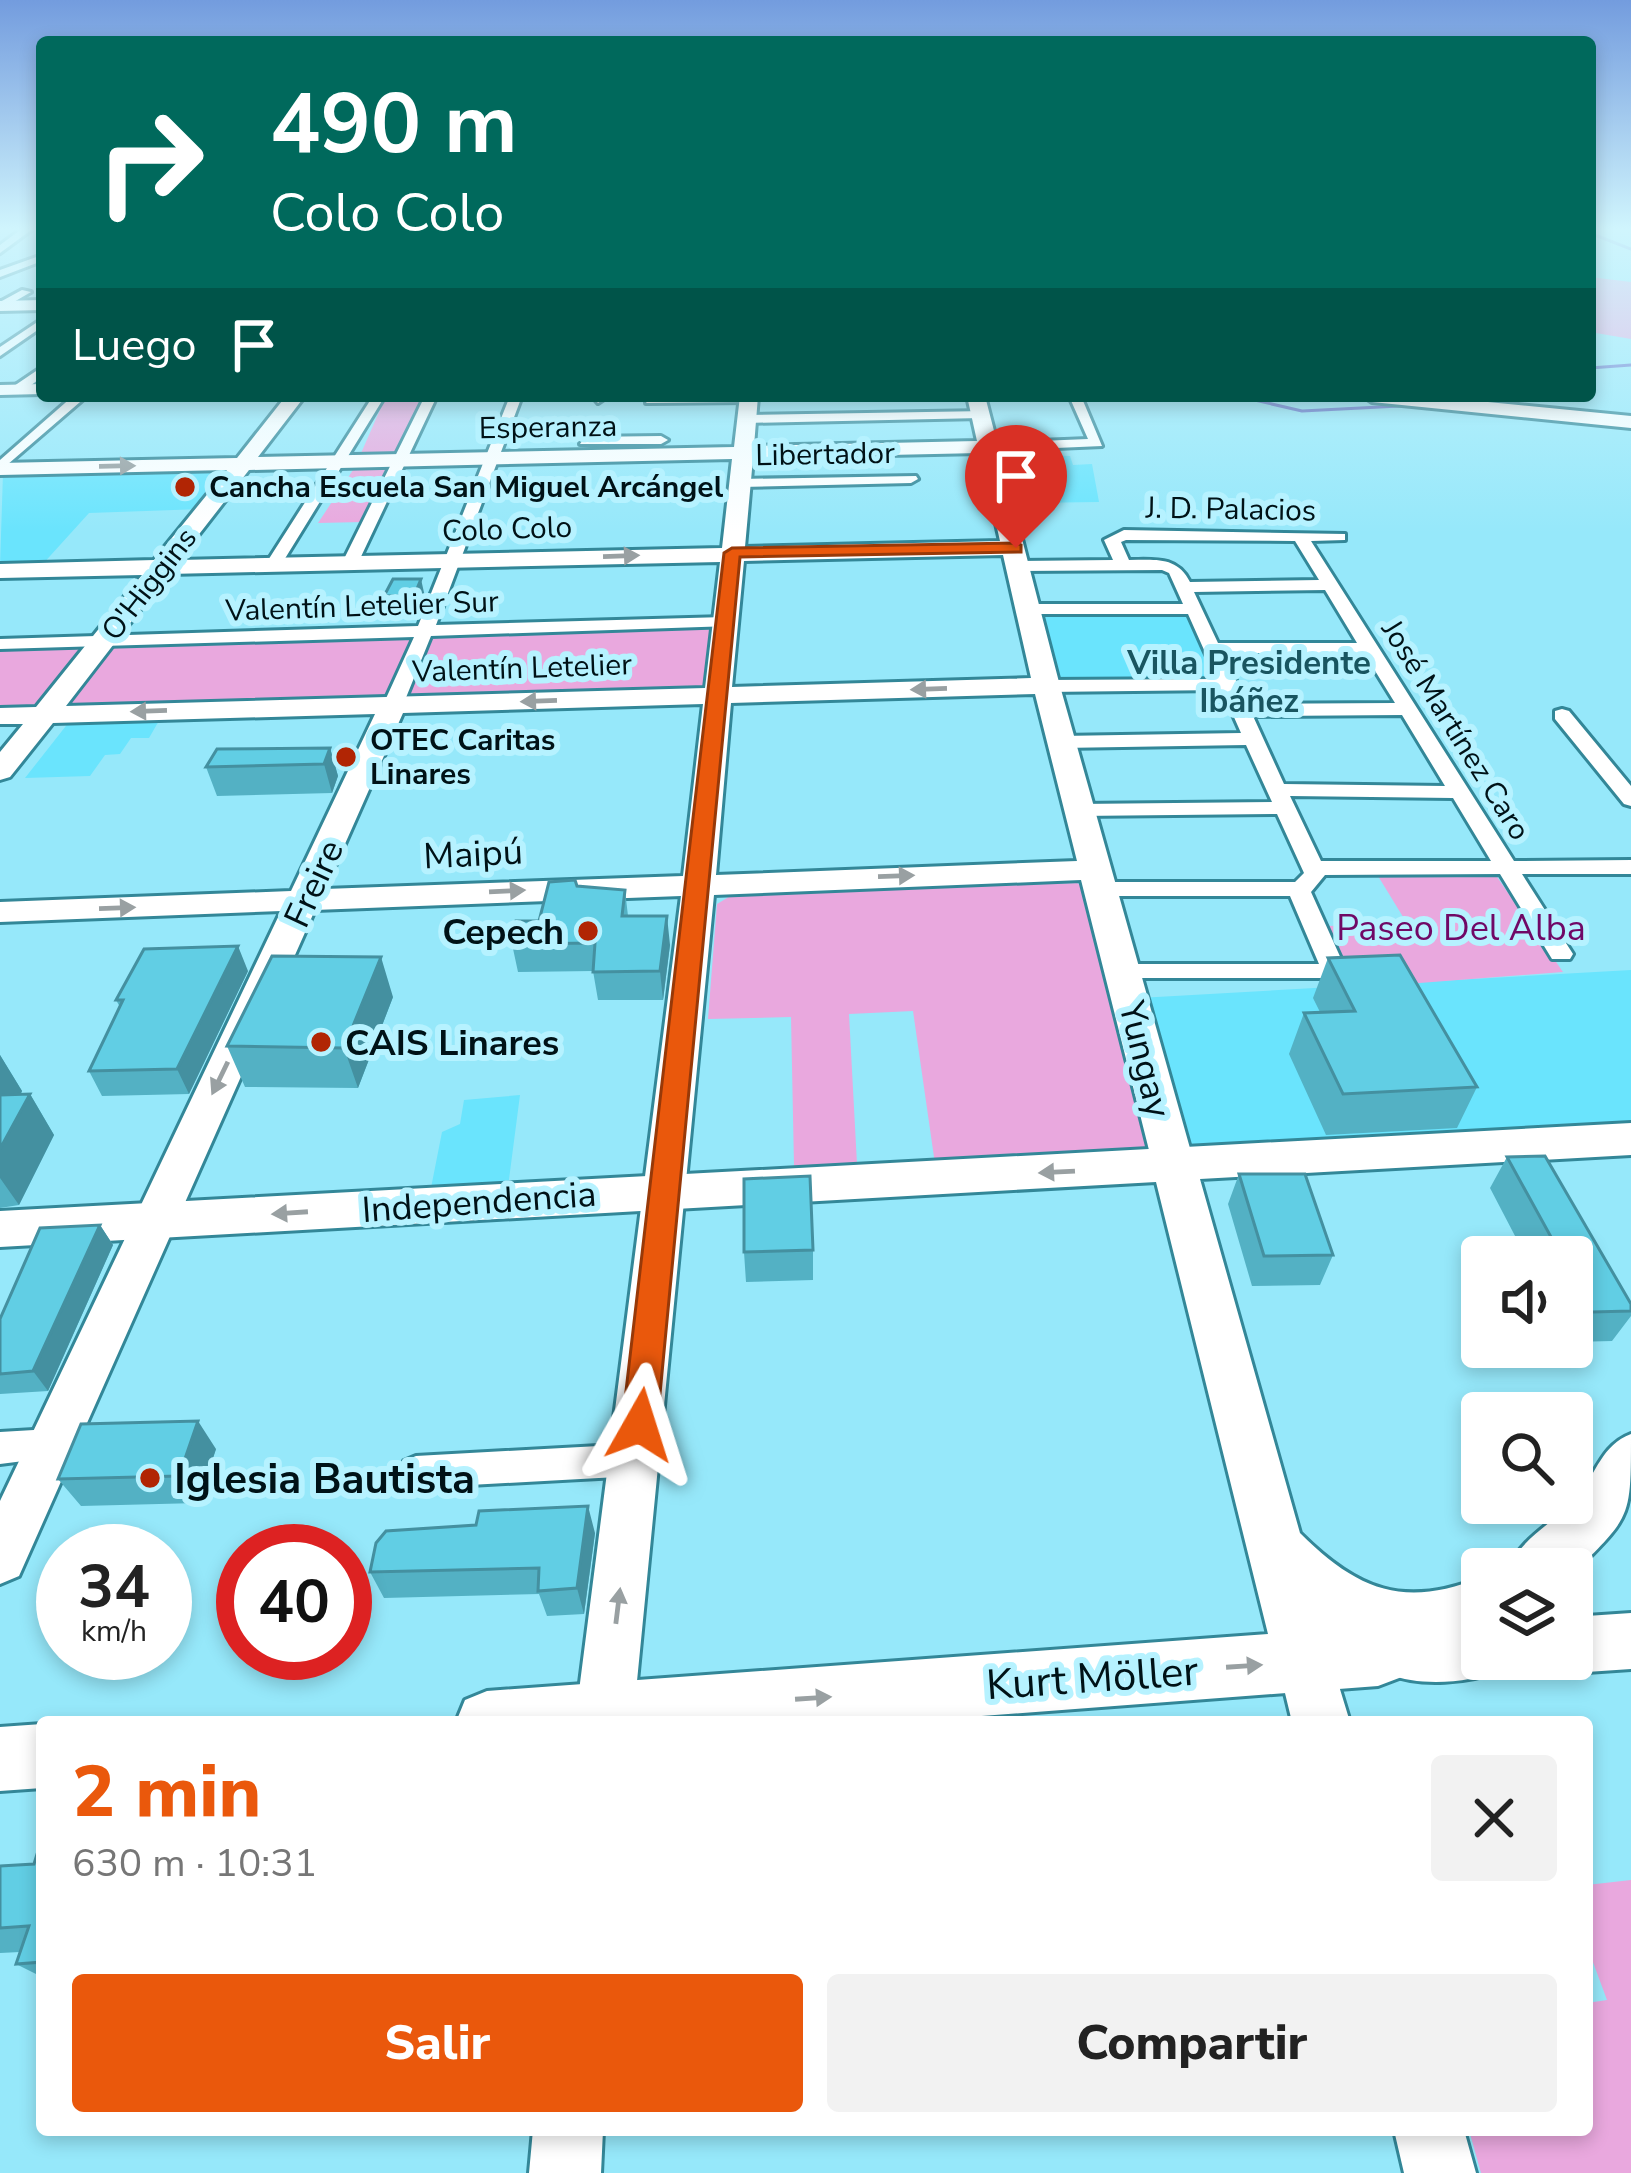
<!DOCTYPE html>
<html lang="es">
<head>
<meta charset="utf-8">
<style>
  :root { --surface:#fff; --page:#f2f2f2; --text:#222; --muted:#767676; --accent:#ea580c }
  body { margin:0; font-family:"Nunito Sans",sans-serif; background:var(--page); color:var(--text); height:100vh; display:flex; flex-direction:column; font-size:45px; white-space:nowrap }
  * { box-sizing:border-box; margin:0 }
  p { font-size:39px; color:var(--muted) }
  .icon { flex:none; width:66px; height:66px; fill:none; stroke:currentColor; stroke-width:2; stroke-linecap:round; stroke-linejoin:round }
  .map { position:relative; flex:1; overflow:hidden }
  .drawer { position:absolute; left:36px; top:1716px; width:1557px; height:420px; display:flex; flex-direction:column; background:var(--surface); border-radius:12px; box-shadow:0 6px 18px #0003 }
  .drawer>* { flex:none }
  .hud { position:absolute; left:36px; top:36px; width:1560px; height:366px; border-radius:12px; box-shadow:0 6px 18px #0003; background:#00695c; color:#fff; overflow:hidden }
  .buttons { position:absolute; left:1461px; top:1236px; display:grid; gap:24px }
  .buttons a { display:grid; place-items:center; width:132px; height:132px; border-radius:12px; background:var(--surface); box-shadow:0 6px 18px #0003; font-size:60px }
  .speed { position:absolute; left:36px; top:1524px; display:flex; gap:24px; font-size:60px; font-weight:700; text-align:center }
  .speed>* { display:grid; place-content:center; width:156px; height:156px; border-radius:50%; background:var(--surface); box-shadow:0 6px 18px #0003; line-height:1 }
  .speed small { font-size:30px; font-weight:400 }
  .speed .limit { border:18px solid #d22; background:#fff; color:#111 }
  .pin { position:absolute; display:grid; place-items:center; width:102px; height:102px; color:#fff; margin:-123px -51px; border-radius:50% 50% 50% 0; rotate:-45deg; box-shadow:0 0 12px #0007 }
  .pin .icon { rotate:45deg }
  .me { position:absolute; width:132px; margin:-66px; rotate:6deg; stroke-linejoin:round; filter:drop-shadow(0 0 9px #0008) }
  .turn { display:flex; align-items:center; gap:42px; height:252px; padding:0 36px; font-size:54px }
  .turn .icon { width:156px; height:156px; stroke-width:2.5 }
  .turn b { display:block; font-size:84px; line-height:102px }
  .then { display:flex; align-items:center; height:114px; padding:0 36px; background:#0003; gap:24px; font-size:45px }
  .round { display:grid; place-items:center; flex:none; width:126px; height:126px; border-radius:12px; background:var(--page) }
  .summary { display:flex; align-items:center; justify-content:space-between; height:204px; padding:0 36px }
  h1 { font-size:72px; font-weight:800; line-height:90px; color:var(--accent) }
  .action { display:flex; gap:24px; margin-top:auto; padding:24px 36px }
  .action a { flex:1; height:138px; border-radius:12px; background:var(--accent); color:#fff; font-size:48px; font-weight:800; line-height:138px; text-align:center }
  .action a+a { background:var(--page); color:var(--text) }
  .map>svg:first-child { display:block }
  .built { fill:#6ae4fd }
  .green { fill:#e9a8de }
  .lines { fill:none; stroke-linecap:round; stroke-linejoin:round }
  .stream { stroke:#6577ce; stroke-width:3 }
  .street-casing { stroke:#338798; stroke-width:6 }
  .secondary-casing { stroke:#338798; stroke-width:6 }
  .primary-casing { stroke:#338798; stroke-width:6 }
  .street { fill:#fff; fill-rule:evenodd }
  .secondary { fill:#fff; fill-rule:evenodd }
  .primary { fill:#fff; fill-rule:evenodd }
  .wall { fill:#53b1c4 }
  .shaded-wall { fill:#4490a0 }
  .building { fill:#61cee4; stroke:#4490a0; stroke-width:3 }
  .oneway { fill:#99a0a2 }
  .route { fill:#ea580c; stroke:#983908; stroke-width:3 }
  .poi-dot { fill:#b12504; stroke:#b6f2ff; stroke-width:4.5 }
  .labels { text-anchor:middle; stroke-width:12; stroke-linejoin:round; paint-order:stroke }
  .far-street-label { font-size:30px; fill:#001217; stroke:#b6f2ff }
  .far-poi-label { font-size:30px; font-weight:bold; fill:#001217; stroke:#b6f2ff; text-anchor:start }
  .far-neighbourhood-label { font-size:33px; font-weight:bold; fill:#195560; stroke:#b6f2ff }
  .street-label { font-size:36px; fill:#001217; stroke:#b6f2ff }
  .park-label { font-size:36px; fill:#700866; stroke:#b6f2ff }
  .poi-label { font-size:36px; font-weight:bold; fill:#001217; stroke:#b6f2ff; text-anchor:end }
  .near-poi-label { font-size:42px; font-weight:bold; fill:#001217; stroke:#b6f2ff; text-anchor:start }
  .near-street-label { font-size:42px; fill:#001217; stroke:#b6f2ff }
</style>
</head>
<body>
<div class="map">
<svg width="1631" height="2173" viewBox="0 0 1631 2173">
  <rect width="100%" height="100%" fill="#96e8fa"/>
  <path class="built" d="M 1010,455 L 1070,456 L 1073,465 L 1092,464 L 1099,502 L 1023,503 Z
    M 233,469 L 202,509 L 89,513 L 41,566 L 0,567 L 3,473 Z
    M 1193,610 L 1226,678 L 1056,681 L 1040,613 Z
    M 160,719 L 149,738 L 131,738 L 120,754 L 105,755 L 90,776 L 25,778 L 69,722 Z
    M 1631,970 L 1631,1124 L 1181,1151 L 1139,998 Z
    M 520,1095 L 508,1187 L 430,1193 L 442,1132 L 460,1124 L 464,1100 Z"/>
  <path class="green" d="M 1590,277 L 1631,282 L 1631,339 L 1590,332 Z
    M 386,396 L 424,396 L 396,465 L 363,522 L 318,523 L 355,467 Z
    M 714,629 L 707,689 L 0,710 L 0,647 Z
    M 1495,874 L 1563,972 L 1355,988 L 1322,926 L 1408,925 L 1378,876 Z
    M 1077,883 L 1087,889 L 1148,1151 L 935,1164 L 913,1011 L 849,1014 L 857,1164 L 794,1166 L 791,1017 L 708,1019 L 717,904 L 732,895 Z
    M 1631,1880 L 1631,2173 L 1481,2173 L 1469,2130 L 1587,2130 L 1587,2003 L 1607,2000 L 1587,1946 L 1587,1885 Z"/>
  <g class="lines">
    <path class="stream" d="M 1590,233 L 1631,249
      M 1590,368 L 1631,365
      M 1237,396 L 1302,411 L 1419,405
      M 1452,402 L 1473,396"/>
    <defs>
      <path id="street" d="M 23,228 L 34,228 L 0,253 L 0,245 Z
        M 42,255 L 42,261 L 0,277 L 0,270 Z
        M 22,290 L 31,292 L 0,310 L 0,302 Z
        M 42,319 L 42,327 L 0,356 L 0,347 Z
        M 42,367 L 42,377 L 22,392 L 14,392 L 14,386 Z
        M 73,396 L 87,396 L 0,471 L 0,460 Z
        M 373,396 L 385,396 L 281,565 L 267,568 L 265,565 Z
        M 425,396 L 437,396 L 358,563 L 344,566 L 342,563 Z
        M 510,396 L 522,396 L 436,625 L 725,617 L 731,618 L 731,626 L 431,636 L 403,705 L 393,711 L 383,705 L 414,637 L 0,649 L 0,639 L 418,626 Z
        M 592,396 L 604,396 L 604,399 L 598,403 Z
        M 651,396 L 753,396 L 754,398 L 748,402 L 646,403 Z
        M 1069,396 L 1081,396 L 1102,446 L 990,451 L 983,447 L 990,443 L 1088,439 Z
        M 986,411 L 981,418 L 746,423 L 739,419 L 746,415 Z
        M 585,437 L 661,436 L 668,440 L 661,444 L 580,444 Z
        M 916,476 L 918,479 L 911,483 L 740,487 L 733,483 L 740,479 Z
        M 1124,530 L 1345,534 L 1345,540 L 1311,541 L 1514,861 L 1631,860 L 1631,874 L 1522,874 L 1573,954 L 1570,959 L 1552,959 L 1500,874 L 1325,875 L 1311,892 L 1347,972 L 1344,978 L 1115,978 L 1112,972 L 1124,964 L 1319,964 L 1290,896 L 1100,896 L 1089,889 L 1100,882 L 1295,882 L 1304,873 L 1277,814 L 1078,816 L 1067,810 L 1078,804 L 1272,802 L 1246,745 L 1061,748 L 1051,742 L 1061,736 L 1241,733 L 1222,690 L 1046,692 L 1037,686 L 1046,680 L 1217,679 L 1188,614 L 1029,614 L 1020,609 L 1029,604 L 1183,604 L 1169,573 L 1162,570 L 1019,571 L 1011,566 L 1019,561 L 1113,560 L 1104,540 ZM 1126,540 L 1295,541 L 1319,580 L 1190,582 C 1177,556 1155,560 1129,560 L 1121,542 ZM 1325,590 L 1357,643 L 1218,643 L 1194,592 ZM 1223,653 L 1364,653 L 1395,703 L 1247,704 ZM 1402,715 L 1445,786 L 1284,784 L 1253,716 ZM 1290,796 L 1453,798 L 1491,861 L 1321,861 Z
        M 1562,709 L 1569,711 L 1631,786 L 1631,806 L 1624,804 L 1555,719 L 1555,711 Z
        M 51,1429 L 63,1434 L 68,1445 L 63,1456 L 0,1464 L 0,1432 Z
        M 635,1444 L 647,1449 L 652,1460 L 647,1471 L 635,1476 L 416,1488 L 404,1483 L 399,1472 L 404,1461 L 416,1456 Z"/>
      <path id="secondary" d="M 42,300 L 42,310 L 0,311 L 0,301 Z
        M 42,384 L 42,394 L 0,395 L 0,385 Z
        M 286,396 L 305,396 L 258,457 L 734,447 L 740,396 L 758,396 L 754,446 L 977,441 L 967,396 L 985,396 L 1060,686 L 1195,1166 L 1189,1177 L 1174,1182 L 1159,1177 L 1153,1166 L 1081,880 L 714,895 L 633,1722 L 575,1722 L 681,896 L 315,910 L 19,1576 L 0,1584 L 0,1501 L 281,911 L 0,922 L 0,902 L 291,891 L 375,714 L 53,723 L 10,777 L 0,780 L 0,752 L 23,724 L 0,724 L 0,708 L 36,707 L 142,575 L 0,578 L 0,564 L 154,560 L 227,470 L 0,475 L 0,463 L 237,458 ZM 980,453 L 1000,541 L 745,547 L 753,458 ZM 732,459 L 722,548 L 179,560 L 249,470 ZM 1003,555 L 1031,678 L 732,687 L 744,561 ZM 720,562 L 705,688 L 66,706 L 168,574 ZM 1035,694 L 1077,861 L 716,875 L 731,703 ZM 703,704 L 683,876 L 325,889 L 403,713 Z
        M 1363,396 L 1427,396 L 1631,416 L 1631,428 L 1372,402 Z
        M 1631,1613 L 1631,1669 L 1572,1673 L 1552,1665 L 1550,1659 L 1572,1659 L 1572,1617 Z
        M 1482,1622 L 1482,1659 L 1506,1659 L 1502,1670 C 1469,1683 1421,1687 1388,1674 L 1380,1654 L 1388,1634 L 1408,1626 Z
        M 1305,1632 L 1325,1640 L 1350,1722 L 1292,1722 L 1277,1660 L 1285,1640 Z
        M 533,2130 L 603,2130 L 601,2173 L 529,2173 Z
        M 1394,2130 L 1464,2130 L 1476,2173 L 1404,2173 Z"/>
      <path id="primary" d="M 1631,1123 L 1631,1155 L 1200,1179 L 1300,1533 C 1357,1590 1404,1609 1482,1577 L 1482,1638 L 1436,1664 L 1378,1686 L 902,1722 L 456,1722 L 465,1700 L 487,1691 L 1268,1634 L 1156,1182 L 0,1247 L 0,1211 Z
        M 1631,1434 C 1631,1521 1631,1515 1572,1575 L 1572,1569 L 1508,1569 C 1523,1535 1557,1522 1578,1496 C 1597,1472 1602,1445 1631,1434 Z
        M 42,1724 L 42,1788 L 0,1791 L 0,1727 Z"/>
    </defs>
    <use href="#street" class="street-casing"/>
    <use href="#secondary" class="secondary-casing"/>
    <use href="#primary" class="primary-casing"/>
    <use href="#street" class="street"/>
    <use href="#secondary" class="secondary"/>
    <use href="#primary" class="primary"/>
  </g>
  <path class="wall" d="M 384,596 L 425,597 L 418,613 L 388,614 Z
    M 330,748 L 338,776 L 332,793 L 217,796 L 206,767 Z
    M 577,886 L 625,890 L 628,916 L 670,945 L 663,1000 L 598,1000 L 593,971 L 518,972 L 512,944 Z
    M 1328,958 L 1477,1087 L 1457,1128 L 1326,1135 L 1289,1054 L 1304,1013 L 1320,1012 L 1313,998 Z
    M 248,971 L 189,1094 L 102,1096 L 89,1071 L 120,1007 L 116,1000 Z
    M 393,997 L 358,1088 L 245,1087 L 227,1046 Z
    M 0,1055 L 22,1091 L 21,1094 L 30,1094 L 54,1135 L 19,1205 L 0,1208 Z
    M 1507,1157 L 1631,1304 L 1631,1316 L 1612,1341 L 1572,1342 L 1572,1257 L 1526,1257 L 1490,1188 Z
    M 1239,1174 L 1333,1255 L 1320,1285 L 1252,1286 L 1228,1204 Z
    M 100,1225 L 113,1245 L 48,1391 L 0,1394 L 0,1319 Z
    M 813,1250 L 813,1280 L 746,1282 L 744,1252 Z
    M 216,1449 L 198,1503 L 81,1506 L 58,1479 Z
    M 595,1533 L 584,1614 L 547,1616 L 539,1594 L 384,1598 L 370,1572 Z
    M 42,1838 L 42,1977 L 16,1964 L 20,1952 L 0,1953 L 0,1866 L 34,1864 Z"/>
  <path class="shaded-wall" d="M 421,579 L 425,597 L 418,613 L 414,596 Z
    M 330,748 L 338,776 L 332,793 L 324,764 Z
    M 667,916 L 670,945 L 663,1000 L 660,971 Z
    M 238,946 L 248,971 L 189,1094 L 177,1069 Z
    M 381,957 L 393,997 L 358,1088 L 344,1048 Z
    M 0,1055 L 22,1091 L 0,1133 Z
    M 30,1094 L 54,1135 L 19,1205 L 0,1178 L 0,1149 Z
    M 100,1225 L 113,1245 L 48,1391 L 33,1371 Z
    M 198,1421 L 216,1449 L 198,1503 L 179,1476 Z
    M 588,1506 L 595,1533 L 584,1614 L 577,1588 Z"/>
  <path class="building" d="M 393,579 L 421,579 L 414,596 L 384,596 Z
    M 330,748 L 324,764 L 206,767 L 217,749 Z
    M 575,880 L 577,886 L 625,890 L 622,916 L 667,916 L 660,971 L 593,972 L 595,943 L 512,944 L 516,921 L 539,921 L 549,882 Z
    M 238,946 L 177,1069 L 89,1071 L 123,1000 L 116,1000 L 144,949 Z
    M 1400,955 L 1477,1087 L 1343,1094 L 1304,1013 L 1355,1011 L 1328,958 Z
    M 272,956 L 381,957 L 344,1048 L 227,1046 Z
    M 30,1094 L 0,1149 L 0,1095 Z
    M 1545,1156 L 1631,1304 L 1631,1311 L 1592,1312 L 1572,1275 L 1572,1257 L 1562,1257 L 1507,1157 Z
    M 1239,1174 L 1305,1174 L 1333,1255 L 1264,1256 Z
    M 810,1176 L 813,1250 L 744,1252 L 744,1179 Z
    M 100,1225 L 33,1371 L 0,1374 L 0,1319 L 40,1228 Z
    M 198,1421 L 179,1476 L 58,1479 L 81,1424 Z
    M 588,1506 L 577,1588 L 538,1591 L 539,1568 L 370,1572 L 376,1543 L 386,1531 L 476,1525 L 479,1511 Z
    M 42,1838 L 42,1962 L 16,1964 L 29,1926 L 0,1928 L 0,1866 L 34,1864 Z"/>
  <defs><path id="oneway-solid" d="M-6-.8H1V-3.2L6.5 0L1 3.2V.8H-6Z" transform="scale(3)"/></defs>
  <g class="oneway">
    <use href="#oneway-solid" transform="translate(117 466) rotate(-1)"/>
    <use href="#oneway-solid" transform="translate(621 556) rotate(-2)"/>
    <use href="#oneway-solid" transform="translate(929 689) rotate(178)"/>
    <use href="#oneway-solid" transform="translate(539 701) rotate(178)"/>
    <use href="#oneway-solid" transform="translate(149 711) rotate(178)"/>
    <use href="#oneway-solid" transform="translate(896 876) rotate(-2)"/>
    <use href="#oneway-solid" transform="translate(507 891) rotate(-3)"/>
    <use href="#oneway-solid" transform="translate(117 908) rotate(-2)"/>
    <use href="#oneway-solid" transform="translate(220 1078) rotate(116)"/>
    <use href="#oneway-solid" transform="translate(1057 1172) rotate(177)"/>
    <use href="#oneway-solid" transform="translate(290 1213) rotate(176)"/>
    <use href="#oneway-solid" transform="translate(618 1606) rotate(-83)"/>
    <use href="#oneway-solid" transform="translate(1244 1666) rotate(-4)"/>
    <use href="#oneway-solid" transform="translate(813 1698) rotate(-4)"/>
  </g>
  <linearGradient id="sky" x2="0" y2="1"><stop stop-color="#739cde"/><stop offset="0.43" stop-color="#d0f5fd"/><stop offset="1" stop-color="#d0f5fd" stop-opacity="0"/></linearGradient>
  <rect width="1631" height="532" fill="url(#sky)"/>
  <path class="route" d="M 1016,543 L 1021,545 L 1021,552 L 740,557 L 657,1425 L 652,1436 L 640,1440 L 627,1436 L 622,1425 L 724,553 L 732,548 Z"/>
  <g class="poi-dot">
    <circle cx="185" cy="487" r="12"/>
    <circle cx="346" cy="757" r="12"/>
    <circle cx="588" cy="931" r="12"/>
    <circle cx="321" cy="1042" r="12"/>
    <circle cx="150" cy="1478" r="12"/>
  </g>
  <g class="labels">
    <g class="far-street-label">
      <text transform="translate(548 427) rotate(-1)" y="10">Esperanza</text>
      <text transform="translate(825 454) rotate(-1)" y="10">Libertador</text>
      <text transform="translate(1231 509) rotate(1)" y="10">J. D. Palacios</text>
      <text transform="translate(507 529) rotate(-2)" y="10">Colo Colo</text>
      <text transform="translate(149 584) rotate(-52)" y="10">O'Higgins</text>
      <text transform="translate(362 606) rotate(-2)" y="10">Valentín Letelier Sur</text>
      <text transform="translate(522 668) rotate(-2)" y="10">Valentín Letelier</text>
      <text transform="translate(1456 730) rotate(58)" y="10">José Martínez Caro</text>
    </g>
    <g class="far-poi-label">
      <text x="209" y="497">Cancha Escuela San Miguel Arcángel</text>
      <text x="370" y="750">OTEC Caritas<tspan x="370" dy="34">Linares</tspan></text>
    </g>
    <g class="far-neighbourhood-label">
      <text x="1249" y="674">Villa Presidente<tspan x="1249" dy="38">Ibáñez</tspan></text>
    </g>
    <g class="street-label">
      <text transform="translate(473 853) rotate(-3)" y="13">Maipú</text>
      <text transform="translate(313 883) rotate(-65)" y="13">Freire</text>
      <text transform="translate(1146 1059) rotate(76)" y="13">Yungay</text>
      <text transform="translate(479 1201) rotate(-4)" y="13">Independencia</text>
    </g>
    <g class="park-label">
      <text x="1461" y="940">Paseo Del Alba</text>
    </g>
    <g class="poi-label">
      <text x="564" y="944">Cepech</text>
      <text x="345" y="1055" text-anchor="start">CAIS Linares</text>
    </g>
    <g class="near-poi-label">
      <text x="174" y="1493">Iglesia Bautista</text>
    </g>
    <g class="near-street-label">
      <text transform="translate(1092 1677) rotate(-4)" y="15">Kurt Möller</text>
    </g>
  </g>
</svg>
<div class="buttons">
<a><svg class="icon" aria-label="sound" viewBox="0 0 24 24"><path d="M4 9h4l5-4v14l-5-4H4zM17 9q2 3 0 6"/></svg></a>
<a><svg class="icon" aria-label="search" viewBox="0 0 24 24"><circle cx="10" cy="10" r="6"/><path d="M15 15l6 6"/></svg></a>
<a><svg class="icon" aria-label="layers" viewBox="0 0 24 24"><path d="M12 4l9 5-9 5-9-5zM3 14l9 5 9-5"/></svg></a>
</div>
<div class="speed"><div>34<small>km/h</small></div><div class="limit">40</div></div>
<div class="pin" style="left:1016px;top:548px;background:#d93025"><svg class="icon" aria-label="arrive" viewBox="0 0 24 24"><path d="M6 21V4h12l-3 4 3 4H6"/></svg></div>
<svg class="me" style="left:640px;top:1425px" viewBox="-20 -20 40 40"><path d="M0-17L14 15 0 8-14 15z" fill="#ea580c" stroke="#fff" stroke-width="4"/></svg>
<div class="hud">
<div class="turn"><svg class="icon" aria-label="right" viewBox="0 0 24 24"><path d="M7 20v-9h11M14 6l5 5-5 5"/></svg><div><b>490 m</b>Colo Colo</div></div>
<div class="then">Luego<svg class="icon" aria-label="arrive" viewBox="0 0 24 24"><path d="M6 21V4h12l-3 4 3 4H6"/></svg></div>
</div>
<section class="drawer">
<div class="summary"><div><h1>2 min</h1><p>630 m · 10:31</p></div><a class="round"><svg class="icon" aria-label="close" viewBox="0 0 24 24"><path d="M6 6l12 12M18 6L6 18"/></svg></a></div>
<div class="action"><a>Salir</a><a>Compartir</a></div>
</section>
</div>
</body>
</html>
